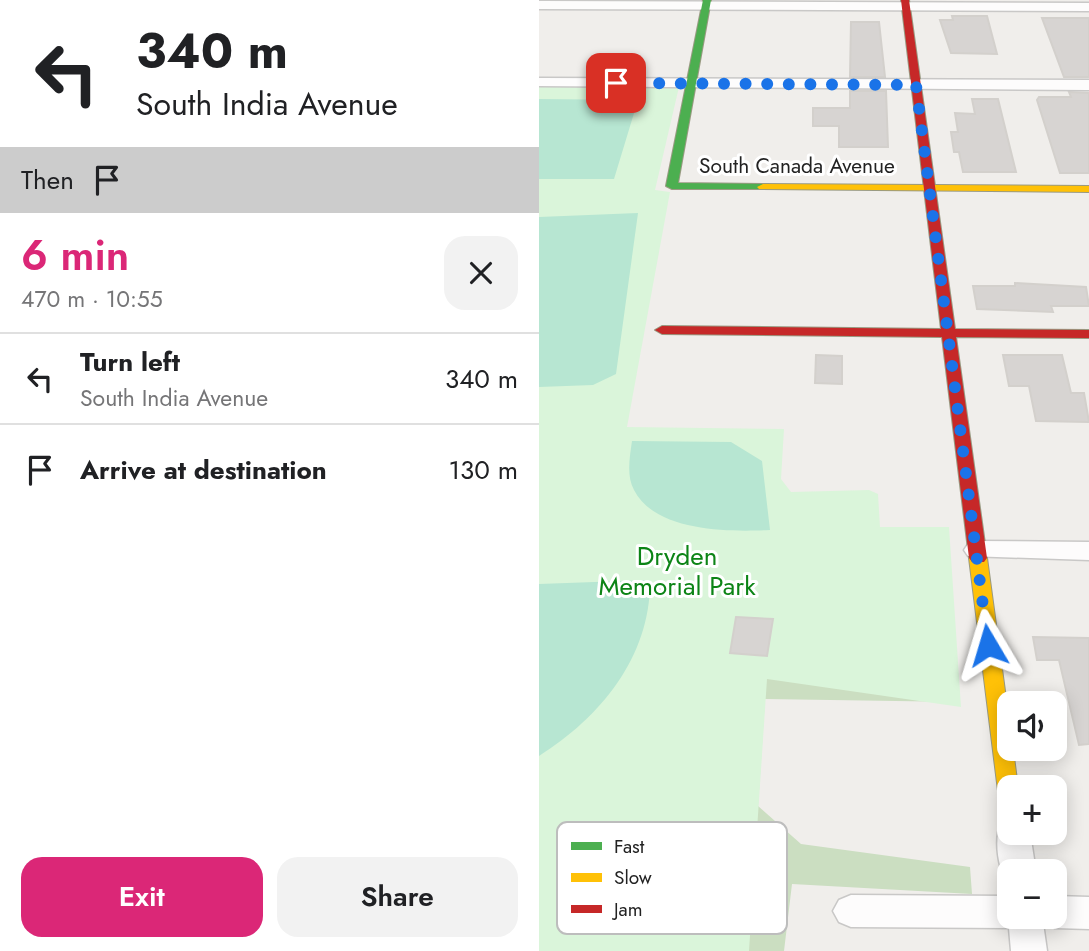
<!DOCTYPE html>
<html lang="en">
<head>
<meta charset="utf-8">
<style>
  :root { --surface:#fff; --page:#f2f2f2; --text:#202124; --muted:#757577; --line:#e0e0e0; --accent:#db2777 }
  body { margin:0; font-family:Jost,sans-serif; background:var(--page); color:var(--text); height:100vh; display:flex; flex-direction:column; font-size:26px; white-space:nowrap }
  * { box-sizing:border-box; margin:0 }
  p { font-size:23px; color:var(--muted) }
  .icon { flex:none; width:38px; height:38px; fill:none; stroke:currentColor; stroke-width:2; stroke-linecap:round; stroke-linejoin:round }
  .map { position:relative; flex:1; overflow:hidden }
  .sheet { display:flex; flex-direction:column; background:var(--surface); width:539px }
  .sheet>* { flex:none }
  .guide { background:#fff; color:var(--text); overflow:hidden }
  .controls { position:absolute; left:458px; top:691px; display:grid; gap:14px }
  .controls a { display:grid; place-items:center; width:70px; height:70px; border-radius:14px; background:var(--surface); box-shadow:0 4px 18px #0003; font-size:35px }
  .pin { position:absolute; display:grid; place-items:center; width:60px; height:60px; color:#fff; margin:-30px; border-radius:14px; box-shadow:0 4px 10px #0006 }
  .me { position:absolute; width:77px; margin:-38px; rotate:353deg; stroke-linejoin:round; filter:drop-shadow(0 0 5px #0008) }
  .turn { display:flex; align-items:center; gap:24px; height:147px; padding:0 21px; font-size:32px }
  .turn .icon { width:91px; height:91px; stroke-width:2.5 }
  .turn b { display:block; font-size:49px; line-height:60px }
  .then { display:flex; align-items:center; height:66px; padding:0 21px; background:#0003; gap:14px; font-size:26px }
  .round { display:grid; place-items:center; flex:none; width:74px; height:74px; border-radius:21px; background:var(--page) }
  .overview { display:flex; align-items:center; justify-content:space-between; height:119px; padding:0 21px }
  h1 { font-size:42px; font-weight:600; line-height:52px; color:var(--accent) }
  .primary-button { display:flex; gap:14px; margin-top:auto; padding:14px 21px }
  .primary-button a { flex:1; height:80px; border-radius:21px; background:var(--accent); color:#fff; font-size:28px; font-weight:600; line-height:80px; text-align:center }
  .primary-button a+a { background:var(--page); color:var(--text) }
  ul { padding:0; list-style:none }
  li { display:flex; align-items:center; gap:21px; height:91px; padding:0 21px; border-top:2px solid var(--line) }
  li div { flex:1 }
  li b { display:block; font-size:26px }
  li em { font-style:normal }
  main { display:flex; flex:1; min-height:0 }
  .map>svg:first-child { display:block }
  .forest { fill:#cbdec1 }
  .park { fill:#daf5da }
  .pitch { fill:#b7e6d2 }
  .building { fill:#d7d4d2; stroke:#d3d0cc; stroke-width:2 }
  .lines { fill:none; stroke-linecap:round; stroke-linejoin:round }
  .street-casing { stroke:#c9c8c7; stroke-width:3 }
  .fast-casing { stroke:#999a82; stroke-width:2 }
  .slow-casing { stroke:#999a82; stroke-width:2 }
  .jam-casing { stroke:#999a82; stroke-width:2 }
  .street { fill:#fdfcfc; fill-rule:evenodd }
  .fast { fill:#4caf50; fill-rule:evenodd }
  .slow { fill:#ffc107; fill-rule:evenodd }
  .jam { fill:#c62828; fill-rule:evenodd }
  .route { stroke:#1a73e8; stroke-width:12; stroke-dasharray:0 21.6 }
  .labels { text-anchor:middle; stroke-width:6; stroke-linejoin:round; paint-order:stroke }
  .far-street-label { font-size:21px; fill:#222; stroke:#fff }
  .park-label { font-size:26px; fill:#0c8416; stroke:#fff }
  .key { fill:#fff; stroke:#bdbdbd; stroke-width:2 }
  .key-label { font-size:19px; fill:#222 }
</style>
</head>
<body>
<main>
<section class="sheet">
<div class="guide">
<div class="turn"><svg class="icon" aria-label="left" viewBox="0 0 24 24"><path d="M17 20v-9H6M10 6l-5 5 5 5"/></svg><div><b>340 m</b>South India Avenue</div></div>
<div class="then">Then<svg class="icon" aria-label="arrive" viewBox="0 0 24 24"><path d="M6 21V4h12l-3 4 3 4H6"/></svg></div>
</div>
<div class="overview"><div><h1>6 min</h1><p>470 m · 10:55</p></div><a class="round"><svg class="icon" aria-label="close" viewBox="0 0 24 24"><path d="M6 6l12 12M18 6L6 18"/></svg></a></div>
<ul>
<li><svg class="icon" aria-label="left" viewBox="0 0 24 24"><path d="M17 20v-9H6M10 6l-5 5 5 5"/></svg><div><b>Turn left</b><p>South India Avenue</p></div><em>340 m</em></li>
<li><svg class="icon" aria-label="arrive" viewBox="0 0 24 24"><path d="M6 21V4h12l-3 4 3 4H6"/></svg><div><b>Arrive at destination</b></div><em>130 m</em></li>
</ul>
<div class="primary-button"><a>Exit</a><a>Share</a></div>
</section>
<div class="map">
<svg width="550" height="951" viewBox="0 0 550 951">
  <rect width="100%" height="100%" fill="#f0eeeb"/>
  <path class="forest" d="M 213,675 L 422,702 L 226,699 L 219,806 L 262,844 L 431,867 L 433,894 L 253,884 L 245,951 L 45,951 Z"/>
  <path class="park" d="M 0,87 L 140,87 L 116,190 L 131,192 L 88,427 L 245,429 L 242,479 L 252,492 L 330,490 L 339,494 L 341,527 L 410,527 L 422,707 L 228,679 L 210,951 L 0,951 Z"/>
  <path class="pitch" d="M 0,99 L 99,100 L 75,179 L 0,179 Z
    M 99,213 L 77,374 L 54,385 L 0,387 L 0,217 Z
    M 93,441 L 192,442 L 223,461 L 231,530 C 191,532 116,532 95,490 C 87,475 91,456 93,441 Z
    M 111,580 C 112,656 62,717 0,756 L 0,584 Z"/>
  <path class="building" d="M 413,16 L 448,16 L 458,54 L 412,53 L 401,20 L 414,20 Z
    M 503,18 L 550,18 L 550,77 L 525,77 Z
    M 312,22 L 340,22 L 346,77 L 311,77 Z
    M 311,91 L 347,91 L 349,147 L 300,147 L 300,126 L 274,126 L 274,108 L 311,108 Z
    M 530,92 L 550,93 L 550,173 L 521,173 L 498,100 L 500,97 L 532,97 Z
    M 433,99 L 459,99 L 477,172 L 424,172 L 420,152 L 415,152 L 412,132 L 419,132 L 416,113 L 436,114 Z
    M 476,283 L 547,287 L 550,306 L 512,306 L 514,312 L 438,309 L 434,286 L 476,286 Z
    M 277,355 L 303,356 L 303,384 L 276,383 Z
    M 464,355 L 523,355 L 532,393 L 545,393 L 550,422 L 497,421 L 490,386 L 470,386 Z
    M 197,617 L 234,619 L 228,656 L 191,653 Z
    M 494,637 L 550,638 L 550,744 L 540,745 L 520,660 L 498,660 Z"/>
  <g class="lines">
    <defs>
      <path id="street" d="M 0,1 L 550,3 L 550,11 L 0,9 Z
        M 0,78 L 550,80 L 550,90 L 0,86 Z
        M 438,541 L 550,542 L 550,560 L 429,556 L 425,550 L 429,544 Z
        M 471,820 L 471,833 L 491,833 L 497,872 L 471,872 L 471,884 C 458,872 455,838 462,823 Z
        M 312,895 L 471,896 L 471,917 L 516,917 L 516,896 L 550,897 L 550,929 L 516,928 L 504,923 L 508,951 L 472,951 L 470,928 L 312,927 L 300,922 L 294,911 L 300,900 Z"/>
      <path id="fast" d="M 164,0 L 172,0 L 139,183 L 224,184 L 228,185 L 228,189 L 133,189 L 127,186 Z"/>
      <path id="slow" d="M 224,184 L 550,186 L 550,192 L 220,189 L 218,187 Z
        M 439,552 L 445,554 L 448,558 L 471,728 L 471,749 L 474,749 L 479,788 L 471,788 L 471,816 L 464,813 L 461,807 L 430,558 L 433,554 Z"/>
      <path id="jam" d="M 362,0 L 370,0 L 416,329 L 550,330 L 550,338 L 417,337 L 448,558 L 445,562 L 433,562 L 430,558 L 403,337 L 123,334 L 116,330 L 123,326 L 402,329 Z"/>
    </defs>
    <use href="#street" class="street-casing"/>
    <use href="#fast" class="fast-casing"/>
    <use href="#slow" class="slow-casing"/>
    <use href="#jam" class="jam-casing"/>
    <use href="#street" class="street"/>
    <use href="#fast" class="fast"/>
    <use href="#slow" class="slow"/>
    <use href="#jam" class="jam"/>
  </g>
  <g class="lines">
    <path class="route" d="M 77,83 L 377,85 L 449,645"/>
  </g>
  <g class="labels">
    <g class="far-street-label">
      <text x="258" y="173">South Canada Avenue</text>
    </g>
    <g class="park-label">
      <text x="138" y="565">Dryden<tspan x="138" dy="30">Memorial Park</tspan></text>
    </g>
  </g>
  <rect x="18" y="822" width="230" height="112" rx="10" class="key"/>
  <rect x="32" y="842" width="31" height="8" fill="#4caf50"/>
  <rect x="32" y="873" width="31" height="9" fill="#ffc107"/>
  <rect x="32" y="905" width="31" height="8" fill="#c62828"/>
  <g class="key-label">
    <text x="75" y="853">Fast</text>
    <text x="75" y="884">Slow</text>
    <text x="75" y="916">Jam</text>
  </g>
</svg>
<div class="controls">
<a><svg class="icon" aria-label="sound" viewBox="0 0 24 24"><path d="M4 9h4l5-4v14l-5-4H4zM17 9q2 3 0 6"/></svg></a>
<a>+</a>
<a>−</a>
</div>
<div class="pin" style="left:77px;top:83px;background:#d93025"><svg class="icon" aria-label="arrive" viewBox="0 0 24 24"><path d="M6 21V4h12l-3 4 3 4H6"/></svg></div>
<svg class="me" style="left:449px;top:645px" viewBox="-20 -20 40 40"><path d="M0-17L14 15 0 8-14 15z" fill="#1a73e8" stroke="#fff" stroke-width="4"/></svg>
</div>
</main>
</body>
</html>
